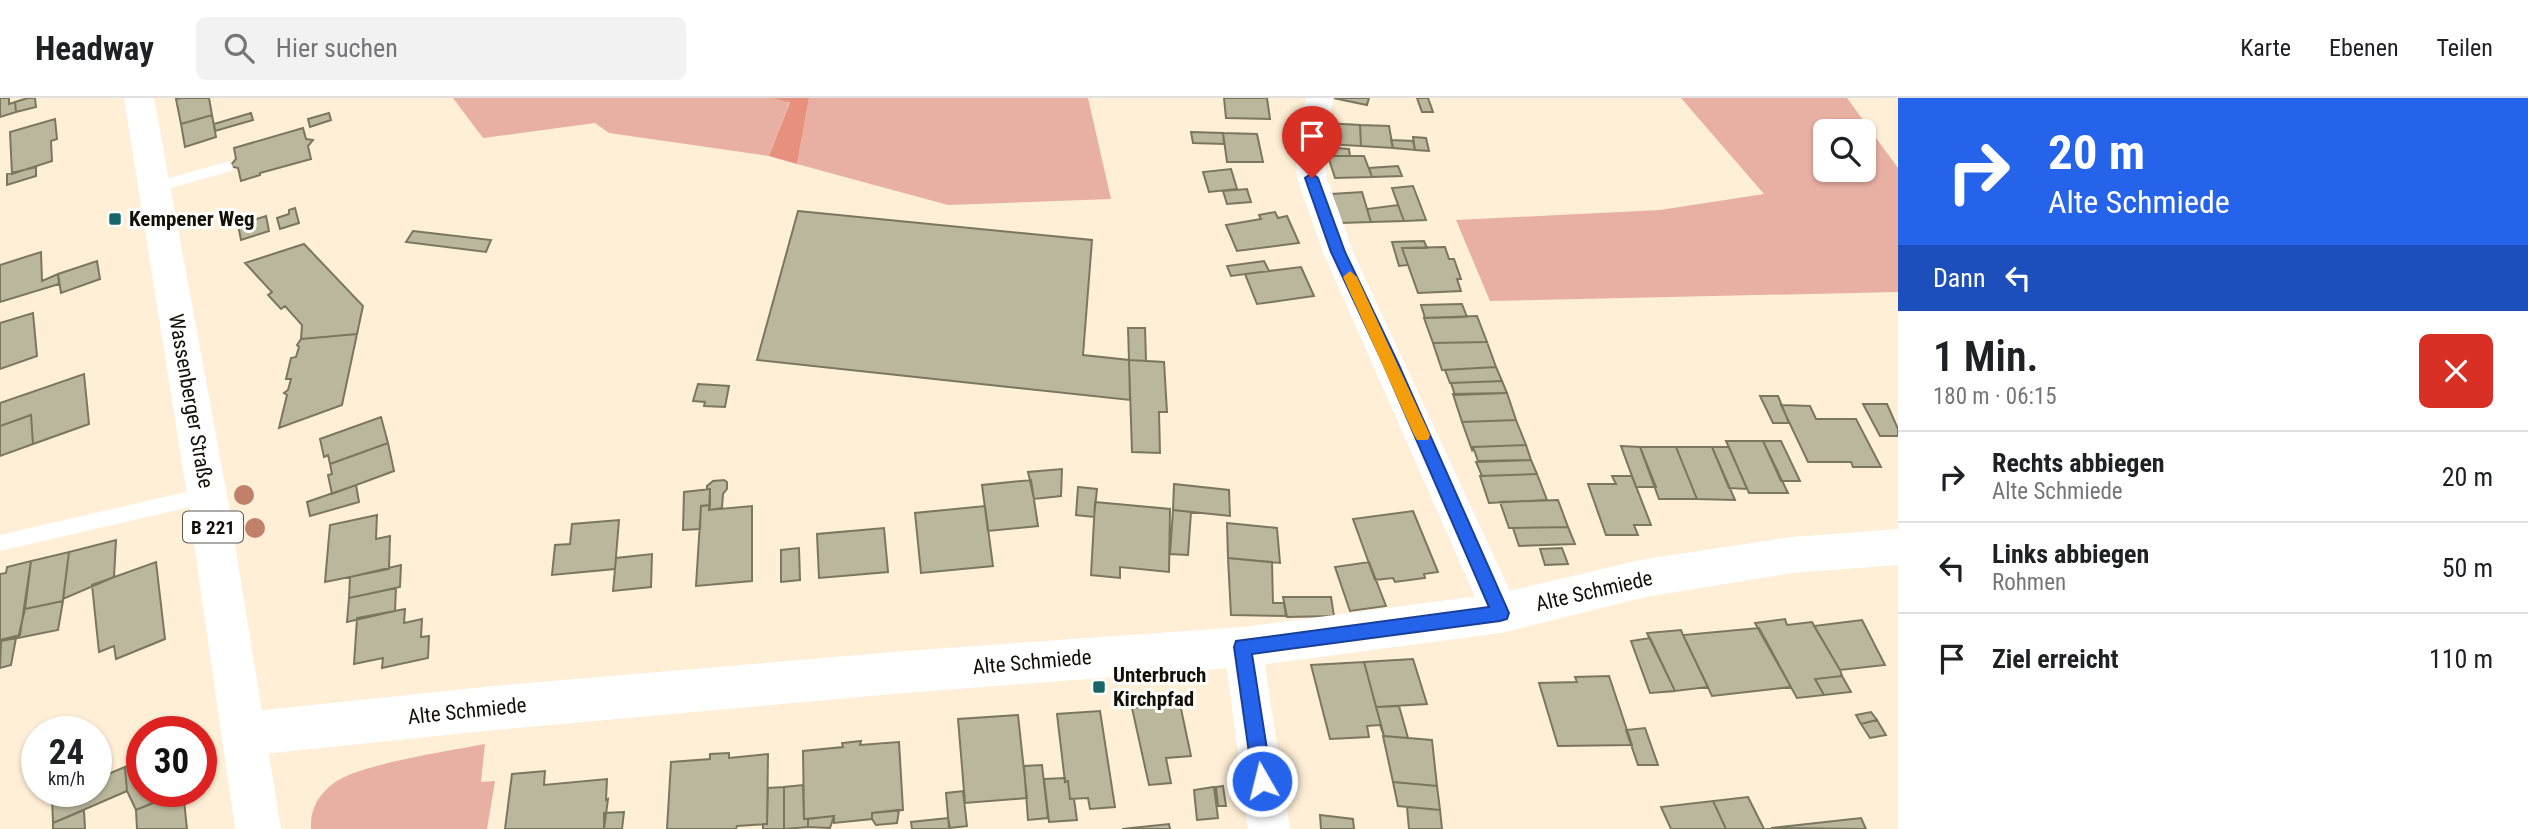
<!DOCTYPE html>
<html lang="de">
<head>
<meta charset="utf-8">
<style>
  :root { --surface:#fff; --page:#f2f2f2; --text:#202124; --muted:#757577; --line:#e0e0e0 }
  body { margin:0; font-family:"Roboto Condensed",sans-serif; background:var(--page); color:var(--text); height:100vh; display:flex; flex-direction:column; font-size:26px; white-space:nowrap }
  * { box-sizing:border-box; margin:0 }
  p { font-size:23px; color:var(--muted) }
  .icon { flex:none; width:38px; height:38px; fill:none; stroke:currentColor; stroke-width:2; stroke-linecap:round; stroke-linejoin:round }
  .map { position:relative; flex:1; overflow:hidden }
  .sheet { display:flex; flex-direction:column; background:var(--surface); width:630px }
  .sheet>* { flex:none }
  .banner { background:#2563eb; color:#fff; overflow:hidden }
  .fabs { position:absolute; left:1813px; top:21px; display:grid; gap:14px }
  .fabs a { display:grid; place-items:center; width:63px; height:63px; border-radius:10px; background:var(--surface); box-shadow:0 2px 5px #0004; font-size:35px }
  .speed { position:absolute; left:21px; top:618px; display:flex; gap:14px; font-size:35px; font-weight:700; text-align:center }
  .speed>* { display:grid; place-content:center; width:91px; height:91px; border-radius:50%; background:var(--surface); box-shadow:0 2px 5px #0004; line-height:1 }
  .speed small { font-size:18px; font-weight:400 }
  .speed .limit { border:10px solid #d22; background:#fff; color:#111 }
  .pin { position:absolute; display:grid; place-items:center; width:60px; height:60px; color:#fff; margin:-72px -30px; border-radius:50% 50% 50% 0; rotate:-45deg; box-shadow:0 0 7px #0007 }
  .pin .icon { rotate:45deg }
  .me { position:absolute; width:77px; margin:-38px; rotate:352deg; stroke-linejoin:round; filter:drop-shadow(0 0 5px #0008) }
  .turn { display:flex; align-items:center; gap:24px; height:147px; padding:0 35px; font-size:32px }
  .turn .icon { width:91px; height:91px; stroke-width:2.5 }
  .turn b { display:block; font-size:49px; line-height:60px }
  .then { display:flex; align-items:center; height:66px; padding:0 35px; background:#0003; gap:14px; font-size:26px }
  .round { display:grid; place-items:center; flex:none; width:74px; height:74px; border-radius:10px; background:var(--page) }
  .headline { display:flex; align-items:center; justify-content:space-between; height:119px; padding:0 35px }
  h1 { font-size:42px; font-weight:600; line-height:52px }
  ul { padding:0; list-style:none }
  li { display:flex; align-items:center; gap:21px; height:91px; padding:0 35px; border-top:2px solid var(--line) }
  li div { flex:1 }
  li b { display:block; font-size:26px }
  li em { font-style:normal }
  header { display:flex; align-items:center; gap:42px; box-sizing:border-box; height:98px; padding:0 35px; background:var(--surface); border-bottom:2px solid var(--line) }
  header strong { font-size:33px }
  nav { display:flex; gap:38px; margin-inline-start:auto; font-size:24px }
  .search { width:490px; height:63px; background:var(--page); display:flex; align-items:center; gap:18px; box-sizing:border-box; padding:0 24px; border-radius:10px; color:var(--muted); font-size:26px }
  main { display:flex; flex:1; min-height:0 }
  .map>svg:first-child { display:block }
  .green { fill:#e8afa3; fill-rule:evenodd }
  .forest { fill:#e8907e }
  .building { fill:#bab79c; stroke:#7a775e; stroke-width:2 }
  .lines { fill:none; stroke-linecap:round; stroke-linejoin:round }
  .lane { fill:#fff; fill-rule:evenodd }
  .street { fill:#fff; fill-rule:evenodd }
  .secondary { fill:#fff; fill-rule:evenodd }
  .primary { fill:#fff; fill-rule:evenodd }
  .tree { fill:#c0806a }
  .route { fill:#2563eb; stroke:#184099; stroke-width:2 }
  .slow { fill:#f59e0b }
  .poi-dot { fill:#186667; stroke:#fff; stroke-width:2.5 }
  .labels { text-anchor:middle; stroke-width:6; stroke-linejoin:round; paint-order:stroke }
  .shield { fill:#fff; stroke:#5a5751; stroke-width:2 }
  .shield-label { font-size:19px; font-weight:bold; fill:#140f07 }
  .poi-label { font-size:21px; font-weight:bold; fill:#140f07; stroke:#fff; text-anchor:start }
  .street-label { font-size:21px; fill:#140f07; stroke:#fff }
</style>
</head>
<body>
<header>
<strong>Headway</strong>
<div class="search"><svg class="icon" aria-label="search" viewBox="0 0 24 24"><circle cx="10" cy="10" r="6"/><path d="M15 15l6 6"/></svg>Hier suchen</div>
<nav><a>Karte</a><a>Ebenen</a><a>Teilen</a></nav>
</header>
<main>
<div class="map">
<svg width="1898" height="731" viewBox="0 0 1898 731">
  <rect width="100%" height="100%" fill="#ffefd6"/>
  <path class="green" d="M 453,0 L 771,0 L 790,3 L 769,58 L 609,35 L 595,25 L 483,40 Z
    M 809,0 L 1088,0 L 1111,101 L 948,107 L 797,66 Z
    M 1681,0 L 1847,0 L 1898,70 L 1898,194 L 1490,203 L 1456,122 L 1660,112 L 1764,96 ZM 1864,33 L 1864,72 L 1825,72 L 1825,33 Z
    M 485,646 L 481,684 L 495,683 L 487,731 L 311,731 C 310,711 318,697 334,685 C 359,666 450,653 485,646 Z"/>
  <path class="forest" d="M 771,0 L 809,0 L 797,66 L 769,58 L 790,4 Z"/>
  <path class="building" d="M 0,0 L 9,0 L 9,6 L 15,4 L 16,14 L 0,19 Z
    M 28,0 L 35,0 L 36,9 L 16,14 L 15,4 Z
    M 182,0 L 209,0 L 212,17 L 181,26 L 176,1 Z
    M 1224,0 L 1267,0 L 1270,21 L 1226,20 Z
    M 1333,0 L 1369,0 L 1367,7 Z
    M 1417,0 L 1428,0 L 1433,14 L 1422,14 Z
    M 251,15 L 253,22 L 215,33 L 214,26 Z
    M 329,15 L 331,22 L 310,29 L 308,21 Z
    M 212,17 L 216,39 L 185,49 L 181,26 Z
    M 55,21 L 57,41 L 51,43 L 52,63 L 12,76 L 10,34 Z
    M 1325,25 L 1360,27 L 1361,48 L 1325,46 Z
    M 1360,27 L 1389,28 L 1393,50 L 1361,48 Z
    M 303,30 L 306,41 L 313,42 L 308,48 L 311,61 L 260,75 L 260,77 L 241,83 L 238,70 L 230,68 L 236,61 L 234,50 Z
    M 1191,34 L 1223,35 L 1224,46 L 1193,45 Z
    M 1223,35 L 1257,36 L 1263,64 L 1227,64 Z
    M 1413,39 L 1426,40 L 1429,53 L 1415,52 Z
    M 1391,42 L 1413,43 L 1415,52 L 1393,50 Z
    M 1325,49 L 1349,51 L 1350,58 L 1328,58 Z
    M 1328,58 L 1364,58 L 1372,79 L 1335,80 Z
    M 1398,68 L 1402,78 L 1372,79 L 1369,70 Z
    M 36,69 L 36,78 L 7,87 L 7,76 Z
    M 1231,71 L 1237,91 L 1209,94 L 1203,74 Z
    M 1413,88 L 1426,122 L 1404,123 L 1392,90 Z
    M 1247,91 L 1251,104 L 1227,106 L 1223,93 Z
    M 1362,94 L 1371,124 L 1341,125 L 1332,96 Z
    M 1398,107 L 1404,123 L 1371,124 L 1367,111 Z
    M 295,110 L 299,125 L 280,131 L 277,120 L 289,116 L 289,112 Z
    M 798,113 L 1092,142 L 1083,257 L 1129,262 L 1130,302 L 757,262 Z
    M 1275,114 L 1278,120 L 1287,118 L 1299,145 L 1237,153 L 1226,127 L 1261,121 L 1259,117 Z
    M 266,118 L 269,133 L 241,142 L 238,127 Z
    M 413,133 L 491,142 L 486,154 L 406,144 Z
    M 1424,143 L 1427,150 L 1402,150 L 1408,167 L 1399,168 L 1392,144 Z
    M 304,146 L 363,208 L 357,236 L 301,241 L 302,227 L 285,208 L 281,211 L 268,197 L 272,194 L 245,165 Z
    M 1445,149 L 1449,161 L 1454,161 L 1461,181 L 1457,181 L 1461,193 L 1418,195 L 1402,150 Z
    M 41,154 L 42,183 L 58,176 L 59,186 L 0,204 L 0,167 Z
    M 97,163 L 100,181 L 61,195 L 58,176 Z
    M 1264,163 L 1269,173 L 1231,178 L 1227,168 Z
    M 1301,169 L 1314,198 L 1257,206 L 1245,176 Z
    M 1462,206 L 1467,219 L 1425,220 L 1421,207 Z
    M 33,215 L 37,258 L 0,271 L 0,225 Z
    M 1477,218 L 1487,244 L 1433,245 L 1424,220 Z
    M 1128,230 L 1145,230 L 1146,263 L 1129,262 Z
    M 357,236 L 342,307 L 279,330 L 287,297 L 284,295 L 288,292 L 291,281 L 286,281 L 291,260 L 296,259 L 299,249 L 297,247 L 301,241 Z
    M 1487,244 L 1496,269 L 1442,272 L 1433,245 Z
    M 1129,262 L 1164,264 L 1167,314 L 1159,314 L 1160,355 L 1132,354 Z
    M 1496,269 L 1502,283 L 1450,285 L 1445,272 Z
    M 84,276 L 89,326 L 33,346 L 31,317 L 0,328 L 0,305 Z
    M 1502,283 L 1507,295 L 1455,297 L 1451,285 Z
    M 698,286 L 729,288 L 725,309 L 704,308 L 705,304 L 693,303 Z
    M 1507,295 L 1516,322 L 1462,324 L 1453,296 Z
    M 1760,298 L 1778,298 L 1789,325 L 1773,325 Z
    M 1863,306 L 1887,306 L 1898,331 L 1898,338 L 1880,338 Z
    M 1781,307 L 1810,308 L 1816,321 L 1856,321 L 1881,369 L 1853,369 L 1851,364 L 1808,364 Z
    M 31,317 L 33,346 L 0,358 L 0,328 Z
    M 381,319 L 388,345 L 330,366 L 328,357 L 324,359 L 320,341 Z
    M 1516,322 L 1526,347 L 1473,349 L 1472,352 L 1462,324 Z
    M 1726,343 L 1763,343 L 1788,395 L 1749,395 Z
    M 1763,343 L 1781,343 L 1800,383 L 1781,383 Z
    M 388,345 L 394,373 L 332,396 L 328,377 L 332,376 L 330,366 Z
    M 1526,347 L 1531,362 L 1478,363 L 1473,349 Z
    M 1621,348 L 1640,349 L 1656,389 L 1636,389 Z
    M 1640,349 L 1676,349 L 1697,401 L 1659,401 Z
    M 1676,349 L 1712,349 L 1735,402 L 1697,401 Z
    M 1712,349 L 1729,349 L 1747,391 L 1729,390 Z
    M 1531,362 L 1537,376 L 1482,378 L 1476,364 Z
    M 1062,371 L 1061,398 L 1034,401 L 1028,374 Z
    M 1537,376 L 1547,402 L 1489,405 L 1480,378 Z
    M 1612,378 L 1632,378 L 1651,427 L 1634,427 L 1638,437 L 1606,437 L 1588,386 L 1616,386 Z
    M 724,382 L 727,384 L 727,391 L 723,396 L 722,410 L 709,412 L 710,391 L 707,391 L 707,388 L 713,383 Z
    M 1031,382 L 1038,428 L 988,433 L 982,387 Z
    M 1174,386 L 1229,392 L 1230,418 L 1173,412 Z
    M 356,387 L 359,404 L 310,418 L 307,404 Z
    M 1078,389 L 1097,391 L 1094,419 L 1076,417 Z
    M 710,391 L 710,407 L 701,408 L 700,431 L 683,432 L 684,394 Z
    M 1558,402 L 1568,429 L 1509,430 L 1500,404 Z
    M 1095,404 L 1170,411 L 1169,474 L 1120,469 L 1120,480 L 1091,477 Z
    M 710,407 L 709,412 L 752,408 L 752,483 L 696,488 L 701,408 Z
    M 985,408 L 993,468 L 921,475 L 915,415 Z
    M 1173,412 L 1191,414 L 1188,457 L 1170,456 Z
    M 1413,413 L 1438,474 L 1424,476 L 1425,480 L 1395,484 L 1393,480 L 1375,482 L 1353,421 Z
    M 377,417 L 376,441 L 390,438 L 389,471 L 325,484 L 330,427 Z
    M 619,422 L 615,471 L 552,477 L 555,447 L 570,446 L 572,426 Z
    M 1227,425 L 1277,430 L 1280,465 L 1228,460 Z
    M 1568,429 L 1575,446 L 1519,448 L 1513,430 Z
    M 884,430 L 888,474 L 819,480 L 817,436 Z
    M 116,442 L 114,479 L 63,501 L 69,454 Z
    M 799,450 L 800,482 L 781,484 L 781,452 Z
    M 1562,450 L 1568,466 L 1545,467 L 1540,451 Z
    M 69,454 L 63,503 L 25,511 L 31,463 Z
    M 652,456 L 651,489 L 613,493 L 616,460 Z
    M 1228,460 L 1272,464 L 1273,505 L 1284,505 L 1286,518 L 1231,517 Z
    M 31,463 L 20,537 L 0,542 L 0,476 L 6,475 L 7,469 Z
    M 156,464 L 165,541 L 116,561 L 114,548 L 99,554 L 92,487 Z
    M 1369,464 L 1386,508 L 1350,513 L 1335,469 Z
    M 401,467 L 400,489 L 349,500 L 350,479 Z
    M 396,490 L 395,513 L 347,524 L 349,500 Z
    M 1283,499 L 1331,499 L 1334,518 L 1287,519 Z
    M 63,503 L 58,532 L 18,540 L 25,511 Z
    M 405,511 L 404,525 L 422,521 L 421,539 L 429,538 L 428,560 L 382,570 L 383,560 L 354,566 L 357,520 Z
    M 1785,521 L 1787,527 L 1812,524 L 1840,572 L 1842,578 L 1815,581 L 1824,597 L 1797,600 L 1755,525 Z
    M 1862,522 L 1885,567 L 1840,572 L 1814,528 Z
    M 1759,530 L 1791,589 L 1712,598 L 1683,537 Z
    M 1681,532 L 1683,537 L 1708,589 L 1675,593 L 1647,535 Z
    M 16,540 L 11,567 L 0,570 L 1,543 Z
    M 1650,540 L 1675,593 L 1650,595 L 1631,543 Z
    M 1413,561 L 1427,606 L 1376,609 L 1364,564 Z
    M 1364,564 L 1384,638 L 1380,627 L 1367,628 L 1369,639 L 1330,641 L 1311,567 Z
    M 1609,578 L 1632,647 L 1558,648 L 1539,585 L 1577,584 L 1575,579 Z
    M 1842,578 L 1851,594 L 1824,597 L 1815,581 Z
    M 1180,606 L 1191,658 L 1166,660 L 1171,685 L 1149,687 L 1132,610 Z
    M 1399,608 L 1408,640 L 1384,638 L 1376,609 Z
    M 1100,613 L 1115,709 L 1090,711 L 1088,700 L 1070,701 L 1068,683 L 1065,684 L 1057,616 Z
    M 1871,614 L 1877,622 L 1861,626 L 1856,617 Z
    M 1018,617 L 1027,700 L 965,705 L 958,621 Z
    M 1877,622 L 1886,637 L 1870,640 L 1861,626 Z
    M 1645,630 L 1658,667 L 1638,667 L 1626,632 Z
    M 1383,638 L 1432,642 L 1437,688 L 1393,684 Z
    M 861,643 L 860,647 L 899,644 L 903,712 L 872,715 L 872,721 L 834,725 L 834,718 L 804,721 L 803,653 L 843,649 L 842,645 Z
    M 729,655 L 729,660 L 768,656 L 767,726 L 737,728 L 736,731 L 667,731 L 671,664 L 710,661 L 710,656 Z
    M 142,662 L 142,693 L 180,693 L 136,712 L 127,693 L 125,669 Z
    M 1042,667 L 1048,720 L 1028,722 L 1024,668 Z
    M 125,669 L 127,693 L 53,725 L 52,700 L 69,693 L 96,693 L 96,681 Z
    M 545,673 L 544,687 L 607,681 L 606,702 L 608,701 L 604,731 L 505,731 L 512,676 Z
    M 1065,680 L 1065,684 L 1068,683 L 1070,701 L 1074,701 L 1077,722 L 1049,724 L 1044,681 Z
    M 1393,684 L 1437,688 L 1440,712 L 1398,708 Z
    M 803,687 L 804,721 L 808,721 L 808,729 L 784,731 L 784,689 Z
    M 1223,688 L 1226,708 L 1218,708 L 1216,689 Z
    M 784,689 L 784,731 L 763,731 L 763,726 L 767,726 L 768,690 Z
    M 1214,689 L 1218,720 L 1197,722 L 1194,692 Z
    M 183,693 L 187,731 L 137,731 L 136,712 Z
    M 963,693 L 967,728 L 949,730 L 946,695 Z
    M 1748,699 L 1764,731 L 1772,731 L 1726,731 L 1713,703 Z
    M 1713,703 L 1726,731 L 1671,731 L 1661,709 Z
    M 1407,709 L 1440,712 L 1442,731 L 1409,731 Z
    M 84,712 L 85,731 L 53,731 L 53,725 Z
    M 899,712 L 897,725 L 876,727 L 872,721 L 872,715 Z
    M 624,714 L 622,731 L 604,731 L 604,715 Z
    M 1320,717 L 1353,721 L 1354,731 L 1321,731 Z
    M 834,718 L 830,730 L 808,729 L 808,721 Z
    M 948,720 L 950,731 L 912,731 L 911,724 Z
    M 1861,720 L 1866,731 L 1771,730 Z
    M 1169,726 L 1170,731 L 1122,731 Z"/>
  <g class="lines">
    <path class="lane" d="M 226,64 L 231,65 L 233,69 L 231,73 L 153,95 L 146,90 L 148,86 Z
      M 207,389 L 213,391 L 216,397 L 213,403 L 207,405 L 0,453 L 0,437 Z"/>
    <path class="street" d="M 1306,0 L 1334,0 L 1323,39 L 1327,80 L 1353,154 L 1520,515 L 1514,528 L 1501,533 L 1488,528 L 1323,154 L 1297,80 L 1295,39 Z
      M 1243,531 L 1257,536 L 1262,549 L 1290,731 L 1248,731 L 1224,549 L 1229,536 Z"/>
    <path class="secondary" d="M 1898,431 L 1898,467 L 1792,475 L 1645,499 L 1501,535 L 1243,569 L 905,595 L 494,632 L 245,658 L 229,652 L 223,636 L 229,620 L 245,614 L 494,588 L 905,553 L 1243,529 L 1501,495 L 1645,461 L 1792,439 Z"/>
    <path class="primary" d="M 124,0 L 154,0 L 227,397 L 281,731 L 235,731 L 187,397 Z"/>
  </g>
  <g class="tree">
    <circle cx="244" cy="397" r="10"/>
    <circle cx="255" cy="430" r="10"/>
  </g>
  <path class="route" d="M 1312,75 L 1318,80 L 1345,154 L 1398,265 L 1509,515 L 1507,521 L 1500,523 L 1252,556 L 1272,683 L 1269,690 L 1262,693 L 1256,690 L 1253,683 L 1234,549 L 1236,543 L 1489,509 L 1383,265 L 1331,154 L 1305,80 Z"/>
  <path class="slow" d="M 1350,173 L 1357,179 L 1430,337 L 1428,342 L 1417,342 L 1414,337 L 1343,179 Z"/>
  <g class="poi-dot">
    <rect x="108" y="114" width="14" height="14" rx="3.5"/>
    <rect x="1092" y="582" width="14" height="14" rx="3.5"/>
  </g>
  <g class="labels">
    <rect class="shield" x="183" y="413.5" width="60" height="31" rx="5"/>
    <g class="shield-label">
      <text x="213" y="436">B 221</text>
    </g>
    <g class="poi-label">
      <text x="129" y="128">Kempener Weg</text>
      <text x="1113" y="584">Unterbruch<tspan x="1113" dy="24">Kirchpfad</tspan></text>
    </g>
    <g class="street-label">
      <text transform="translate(191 303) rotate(80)" y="7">Wassenberger Straße</text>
      <text transform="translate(1594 493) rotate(-13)" y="7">Alte Schmiede</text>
      <text transform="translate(1032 564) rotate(-5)" y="7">Alte Schmiede</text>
      <text transform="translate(467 613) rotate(-6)" y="7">Alte Schmiede</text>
    </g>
  </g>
</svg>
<div class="fabs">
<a><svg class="icon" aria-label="search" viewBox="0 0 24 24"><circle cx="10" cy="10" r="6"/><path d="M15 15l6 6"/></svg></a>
</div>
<div class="speed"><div>24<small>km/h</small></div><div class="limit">30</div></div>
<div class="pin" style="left:1312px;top:80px;background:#d93025"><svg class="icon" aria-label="arrive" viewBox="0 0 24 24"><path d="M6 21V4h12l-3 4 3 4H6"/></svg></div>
<svg class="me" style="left:1262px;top:683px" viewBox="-20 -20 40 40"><circle r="17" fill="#2563eb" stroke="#fff" stroke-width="3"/><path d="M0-11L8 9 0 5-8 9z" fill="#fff"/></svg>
</div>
<section class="sheet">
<div class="banner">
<div class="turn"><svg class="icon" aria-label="right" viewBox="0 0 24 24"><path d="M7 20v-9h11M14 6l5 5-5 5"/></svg><div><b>20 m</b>Alte Schmiede</div></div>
<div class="then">Dann<svg class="icon" aria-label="left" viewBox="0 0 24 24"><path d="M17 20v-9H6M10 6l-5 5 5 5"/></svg></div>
</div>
<div class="headline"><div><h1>1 Min.</h1><p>180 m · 06:15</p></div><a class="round" style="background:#d93025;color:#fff"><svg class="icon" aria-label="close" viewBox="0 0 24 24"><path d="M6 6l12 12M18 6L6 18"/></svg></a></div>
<ul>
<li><svg class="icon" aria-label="right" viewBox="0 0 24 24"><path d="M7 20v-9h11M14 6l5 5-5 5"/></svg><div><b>Rechts abbiegen</b><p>Alte Schmiede</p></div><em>20 m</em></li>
<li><svg class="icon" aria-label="left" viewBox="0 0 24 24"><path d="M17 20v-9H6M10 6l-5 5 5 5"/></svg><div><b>Links abbiegen</b><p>Rohmen</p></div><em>50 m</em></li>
<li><svg class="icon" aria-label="arrive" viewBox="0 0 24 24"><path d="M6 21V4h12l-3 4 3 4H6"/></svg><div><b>Ziel erreicht</b></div><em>110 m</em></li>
</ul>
</section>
</main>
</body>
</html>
